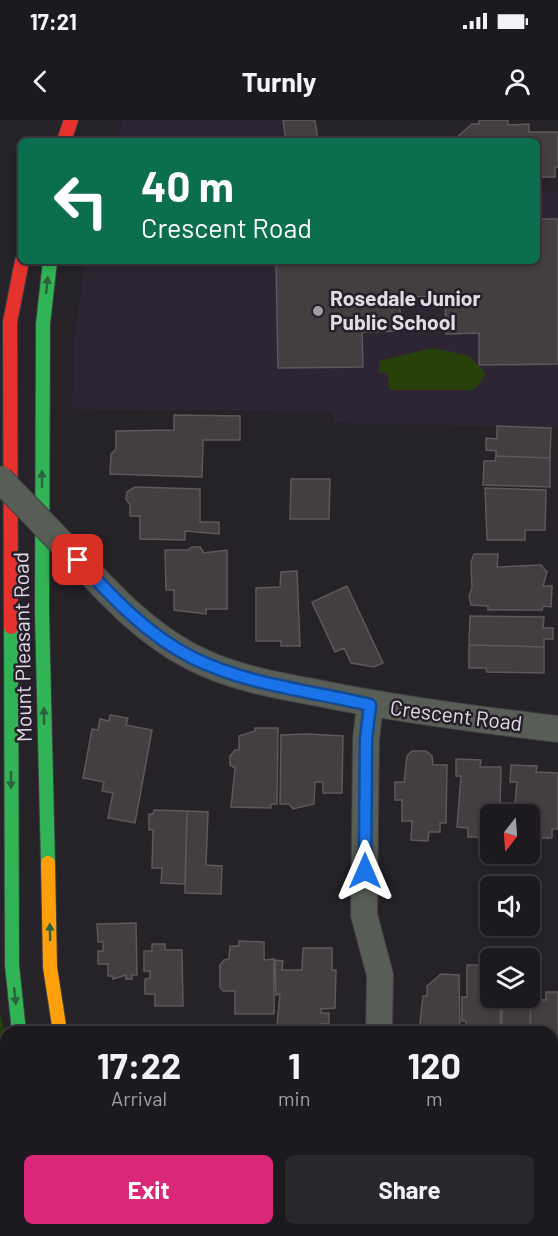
<!DOCTYPE html>
<html lang="en">
<head>
<meta charset="utf-8">
<style>
  :root { --surface:#1c1a1e; --page:#29272b; --text:#f1f3f6; --muted:#a0a1a4; --line:#3a383c; --accent:#db2777 }
  body { margin:0; font-family:Barlow,sans-serif; background:var(--page); color:var(--text); height:100vh; display:flex; flex-direction:column; font-size:22px; white-space:nowrap }
  * { box-sizing:border-box; margin:0 }
  p { font-size:20px; color:var(--muted) }
  .icon { flex:none; width:33px; height:33px; fill:none; stroke:currentColor; stroke-width:2; stroke-linecap:round; stroke-linejoin:round }
  .map { position:relative; flex:1; overflow:hidden }
  .drawer { position:absolute; left:0px; top:906px; width:558px; height:210px; display:flex; flex-direction:column; background:var(--surface); border-radius:18px 18px 0 0; box-shadow:0 3px 9px #0003,0 0 0 2px var(--line) }
  .drawer>* { flex:none }
  .banner { position:absolute; left:18px; top:18px; width:522px; height:126px; border-radius:9px; box-shadow:0 3px 9px #0003,0 0 0 2px var(--line); background:#0b6e4f; color:#fff; overflow:hidden }
  .needle { width:39px; rotate:197deg }
  .tools { position:absolute; left:480px; top:684px; display:grid; gap:12px }
  .tools a { display:grid; place-items:center; width:60px; height:60px; border-radius:9px; background:var(--surface); box-shadow:0 3px 9px #0003,0 0 0 2px var(--line); font-size:30px }
  .pin { position:absolute; display:grid; place-items:center; width:51px; height:51px; color:#fff; margin:-26px; border-radius:12px; box-shadow:0 3px 9px #0006 }
  .me { position:absolute; width:66px; margin:-33px; rotate:0deg; stroke-linejoin:round; filter:drop-shadow(0 0 4px #0008) }
  .turn { display:flex; align-items:center; gap:21px; height:126px; padding:0 24px; font-size:27px }
  .turn .icon { width:78px; height:78px; stroke-width:2.5 }
  .turn b { display:block; font-size:42px; line-height:51px }
  .eta { display:flex; justify-content:space-evenly; align-items:center; height:102px; text-align:center }
  .eta b { font-size:36px; font-weight:700; line-height:42px }
  .button { display:flex; gap:12px; margin-top:auto; padding:12px 24px }
  .button a { flex:1; height:69px; border-radius:9px; background:var(--accent); color:#fff; font-size:24px; font-weight:700; line-height:69px; text-align:center }
  .button a+a { background:var(--page); color:var(--text) }
  .status { display:flex; justify-content:space-between; align-items:center; height:42px; padding:0 30px; background:var(--surface); direction:ltr }
  .status svg { height:16px; fill:currentColor }
  header { display:flex; justify-content:space-between; align-items:center; height:78px; padding:0 24px; background:var(--surface); font-size:27px; font-weight:700 }
  .map>svg:first-child { display:block }
  .built { fill:#2e2534 }
  .green { fill:#28410a }
  .building { fill:#433e40; stroke:#5d5859; stroke-width:1.5 }
  .lines { fill:none; stroke-linecap:round; stroke-linejoin:round }
  .street-casing { stroke:#3f3d42; stroke-width:28 }
  .fast-casing { stroke:#3f3d42; stroke-width:16 }
  .slow-casing { stroke:#3f3d42; stroke-width:16 }
  .jam-casing { stroke:#3f3d42; stroke-width:16 }
  .street { stroke:#585e55; stroke-width:26 }
  .fast { stroke:#30b455; stroke-width:14 }
  .slow { stroke:#ff9f0a; stroke-width:14 }
  .jam { stroke:#e5322d; stroke-width:14 }
  .street-bridge-casing { stroke:#3f3d42; stroke-width:28; stroke-linecap:butt }
  .street-bridge { stroke:#585e55; stroke-width:26 }
  .oneway { fill:#2a623e }
  .route-casing { stroke:#114b97; stroke-width:15 }
  .route { stroke:#1a73e8; stroke-width:10 }
  .poi-dot { fill:#9f9ca3; stroke:#261f2b; stroke-width:2 }
  .labels { text-anchor:middle; stroke-width:5; stroke-linejoin:round; paint-order:stroke }
  .poi-label { font-size:21px; font-weight:bold; fill:#e1dde5; stroke:#261f2b; text-anchor:start }
  .street-label { font-size:21px; fill:#e1dde5; stroke:#261f2b }
</style>
</head>
<body>
<div class="status"><b>17:21</b><svg viewBox="0 0 49 12"><path d="M0 12V9h3v3zM5 12V6h3v6zM10 12V3h3v9zM15 12V0h3v12zM26 1h20v11H26zM47 4h2v5h-2z"/></svg></div>
<header><svg class="icon" aria-label="back" viewBox="0 0 24 24"><path d="M15 5l-7 7 7 7"/></svg>Turnly<svg class="icon" aria-label="person" viewBox="0 0 24 24"><circle cx="12" cy="8" r="4"/><path d="M4 21q1-7 8-7t8 7"/></svg></header>
<div class="map">
<svg width="558" height="1116" viewBox="0 0 558 1116">
  <rect width="100%" height="100%" fill="#252228"/>
  <path class="built" d="M 124,0 L 296,0 L 303,21 L 117,21 Z
    M 537,71 L 558,72 L 558,307 L 334,303 L 333,292 L 72,289 L 75,212 L 85,141 L 537,141 Z"/>
  <path class="green" d="M 432,228 L 469,236 L 486,254 L 474,270 L 389,270 L 388,253 L 379,253 L 379,241 Z
    M 0,894 L 6,917 L 6,1110 L 56,1110 L 58,1116 L 0,1116 Z"/>
  <path class="building" d="M 283,0 L 315,0 L 318,21 L 286,21 Z
    M 479,0 L 508,0 L 508,5 L 529,4 L 529,12 L 558,12 L 558,47 L 555,47 L 555,57 L 537,57 L 537,21 L 457,21 L 457,17 L 472,4 L 479,4 Z
    M 537,99 L 558,99 L 558,244 L 479,245 L 479,213 L 446,214 L 445,176 L 400,177 L 400,211 L 362,212 L 363,247 L 278,248 L 276,141 L 537,141 Z
    M 174,295 L 240,296 L 240,320 L 203,320 L 202,357 L 110,354 L 111,334 L 116,329 L 116,311 L 174,310 Z
    M 497,306 L 551,308 L 550,338 L 496,336 L 496,331 L 486,330 L 486,318 L 497,319 Z
    M 496,336 L 550,338 L 550,367 L 483,365 L 484,341 L 495,341 Z
    M 291,359 L 330,359 L 329,399 L 290,399 Z
    M 135,367 L 200,369 L 200,402 L 219,402 L 219,414 L 185,411 L 185,420 L 140,419 L 140,396 L 130,396 L 130,385 L 126,379 L 127,372 Z
    M 485,368 L 546,370 L 545,410 L 525,410 L 525,420 L 487,420 Z
    M 192,427 L 200,427 L 204,433 L 227,430 L 227,489 L 206,489 L 206,494 L 174,490 L 174,470 L 166,470 L 165,430 L 188,430 Z
    M 474,434 L 498,434 L 497,447 L 541,445 L 547,452 L 543,466 L 552,466 L 551,487 L 543,486 L 542,490 L 488,490 L 488,486 L 471,485 L 469,476 L 472,468 L 471,442 Z
    M 297,451 L 300,526 L 281,526 L 281,521 L 256,521 L 256,468 L 280,467 L 281,452 Z
    M 347,466 L 383,543 L 374,547 L 351,543 L 344,528 L 335,532 L 312,482 Z
    M 470,496 L 544,497 L 543,508 L 553,508 L 553,519 L 544,519 L 544,527 L 469,525 Z
    M 469,525 L 544,527 L 544,553 L 487,552 L 486,548 L 469,548 Z
    M 110,595 L 128,598 L 126,605 L 152,610 L 135,703 L 108,698 L 113,673 L 102,671 L 104,662 L 83,658 L 92,609 L 98,610 L 100,599 L 109,601 Z
    M 255,608 L 278,608 L 277,684 L 271,684 L 271,688 L 231,687 L 235,648 L 230,645 L 230,636 L 235,630 L 239,630 L 239,616 L 255,611 Z
    M 307,614 L 343,616 L 342,673 L 323,673 L 323,662 L 315,662 L 314,684 L 293,689 L 289,684 L 280,684 L 281,615 Z
    M 412,631 L 426,631 L 432,636 L 433,645 L 447,645 L 446,703 L 440,703 L 440,712 L 429,712 L 428,721 L 411,720 L 412,701 L 402,701 L 402,680 L 395,680 L 395,662 L 404,662 L 407,636 Z
    M 456,639 L 481,640 L 480,647 L 501,647 L 500,694 L 490,694 L 490,717 L 468,717 L 468,708 L 457,707 L 461,656 L 456,656 Z
    M 511,645 L 537,646 L 536,652 L 558,653 L 558,709 L 552,709 L 552,718 L 530,718 L 530,694 L 514,694 L 517,662 L 510,662 Z
    M 154,690 L 187,691 L 185,764 L 161,763 L 162,748 L 152,748 L 153,710 L 149,710 L 149,694 L 153,694 Z
    M 187,691 L 208,692 L 206,745 L 222,746 L 221,774 L 185,773 Z
    M 506,734 L 529,734 L 529,739 L 506,738 Z
    M 136,803 L 137,855 L 132,855 L 132,859 L 126,859 L 126,855 L 113,859 L 113,856 L 108,856 L 108,844 L 98,844 L 98,831 L 103,831 L 103,822 L 98,822 L 97,804 Z
    M 239,821 L 264,822 L 264,840 L 274,839 L 274,894 L 235,894 L 235,871 L 223,871 L 220,867 L 220,845 L 224,840 L 229,839 L 230,826 L 239,826 Z
    M 152,824 L 165,824 L 165,830 L 182,830 L 183,886 L 155,886 L 155,874 L 145,874 L 145,859 L 150,858 L 150,851 L 144,851 L 144,831 L 152,831 Z
    M 303,828 L 332,828 L 332,850 L 336,850 L 335,888 L 321,889 L 321,893 L 329,893 L 329,904 L 321,904 L 319,912 L 297,912 L 296,908 L 277,906 L 280,874 L 276,875 L 275,840 L 283,841 L 282,850 L 302,850 Z
    M 467,845 L 490,845 L 490,878 L 501,878 L 500,912 L 466,912 L 466,901 L 462,901 L 462,877 L 467,877 Z
    M 441,854 L 459,855 L 460,912 L 419,912 L 423,876 L 427,876 L 427,866 Z
    M 546,872 L 558,872 L 558,933 L 552,933 L 552,912 L 530,912 L 531,879 L 546,880 Z
    M 503,878 L 531,879 L 530,912 L 501,912 Z
    M 300,1110 L 360,1110 L 360,1116 L 300,1116 Z
    M 373,1110 L 418,1110 L 418,1116 L 373,1116 Z
    M 433,1110 L 505,1110 L 505,1116 L 433,1116 Z
    M 505,1110 L 546,1110 L 547,1115 L 505,1116 Z"/>
  <g class="lines">
    <defs>
      <path id="street" d="M 78,440 C 112,477 147,514 192,537 C 234,559 282,566 328,575 C 404,590 480,600 558,609
        M 370,585 L 366,619 L 364,795 L 380,855 L 379,912
        M 552,1009 L 558,1009"/>
      <path id="fast" d="M 11,507 L 12,845 L 19,912
        M 48,743 L 42,492 L 43,204 L 50,141
        M 72,1110 L 75,1116
        M 108,1110 L 110,1116"/>
      <path id="slow" d="M 48,743 L 50,847 L 60,912"/>
      <path id="jam" d="M 64,21 L 71,0
        M 11,507 L 10,202 L 22,141"/>
    </defs>
    <use href="#street" class="street-casing"/>
    <use href="#fast" class="fast-casing"/>
    <use href="#slow" class="slow-casing"/>
    <use href="#jam" class="jam-casing"/>
    <use href="#street" class="street"/>
    <use href="#fast" class="fast"/>
    <use href="#slow" class="slow"/>
    <use href="#jam" class="jam"/>
    <defs>
      <path id="street-bridge" d="M 0,359 L 78,440"/>
    </defs>
    <use href="#street-bridge" class="street-bridge-casing"/>
    <use href="#street-bridge" class="street-bridge"/>
  </g>
  <defs><path id="oneway-solid" d="M-6-.8H1V-3.2L6.5 0L1 3.2V.8H-6Z" transform="scale(1.5)"/></defs>
  <g class="oneway">
    <use href="#oneway-solid" transform="translate(47 165) rotate(-84)"/>
    <use href="#oneway-solid" transform="translate(42 359) rotate(-90)"/>
    <use href="#oneway-solid" transform="translate(44 596) rotate(-91)"/>
    <use href="#oneway-solid" transform="translate(11 660) rotate(90)"/>
    <use href="#oneway-solid" transform="translate(50 812) rotate(-91)"/>
    <use href="#oneway-solid" transform="translate(15 876) rotate(84)"/>
  </g>
  <g class="lines">
    <defs>
      <path id="route" d="M 78,440 C 112,477 147,515 193,538 C 248,565 311,571 370,585 L 366,619 L 365,751"/>
    </defs>
    <use href="#route" class="route-casing"/>
    <use href="#route" class="route"/>
  </g>
  <circle class="poi-dot" cx="318" cy="191" r="6"/>
  <g class="labels">
    <g class="poi-label">
      <text x="330" y="186">Rosedale Junior<tspan x="330" dy="24">Public School</tspan></text>
    </g>
    <g class="street-label">
      <text transform="translate(23 527) rotate(-91)" y="7">Mount Pleasant Road</text>
      <text transform="translate(456 596) rotate(7)" y="7">Crescent Road</text>
    </g>
  </g>
</svg>
<div class="tools">
<a><svg class="needle" viewBox="-14 -14 28 28"><path d="M0-13l5 13h-10z" fill="#e53935"/><path d="M0 13l5-13h-10z" fill="#a0a1a4"/></svg></a>
<a><svg class="icon" aria-label="sound" viewBox="0 0 24 24"><path d="M4 9h4l5-4v14l-5-4H4zM17 9q2 3 0 6"/></svg></a>
<a><svg class="icon" aria-label="layers" viewBox="0 0 24 24"><path d="M12 4l9 5-9 5-9-5zM3 14l9 5 9-5"/></svg></a>
</div>
<div class="pin" style="left:78px;top:440px;background:#d93025"><svg class="icon" aria-label="arrive" viewBox="0 0 24 24"><path d="M6 21V4h12l-3 4 3 4H6"/></svg></div>
<svg class="me" style="left:365px;top:751px" viewBox="-20 -20 40 40"><path d="M0-17L14 15 0 8-14 15z" fill="#1a73e8" stroke="#fff" stroke-width="4"/></svg>
<div class="banner">
<div class="turn"><svg class="icon" aria-label="left" viewBox="0 0 24 24"><path d="M17 20v-9H6M10 6l-5 5 5 5"/></svg><div><b>40 m</b>Crescent Road</div></div>
</div>
<section class="drawer">
<div class="eta">
<div><b>17:22</b><p>Arrival</p></div>
<div><b>1</b><p>min</p></div>
<div><b>120</b><p>m</p></div>
</div>
<div class="button"><a>Exit</a><a>Share</a></div>
</section>
</div>
</body>
</html>
